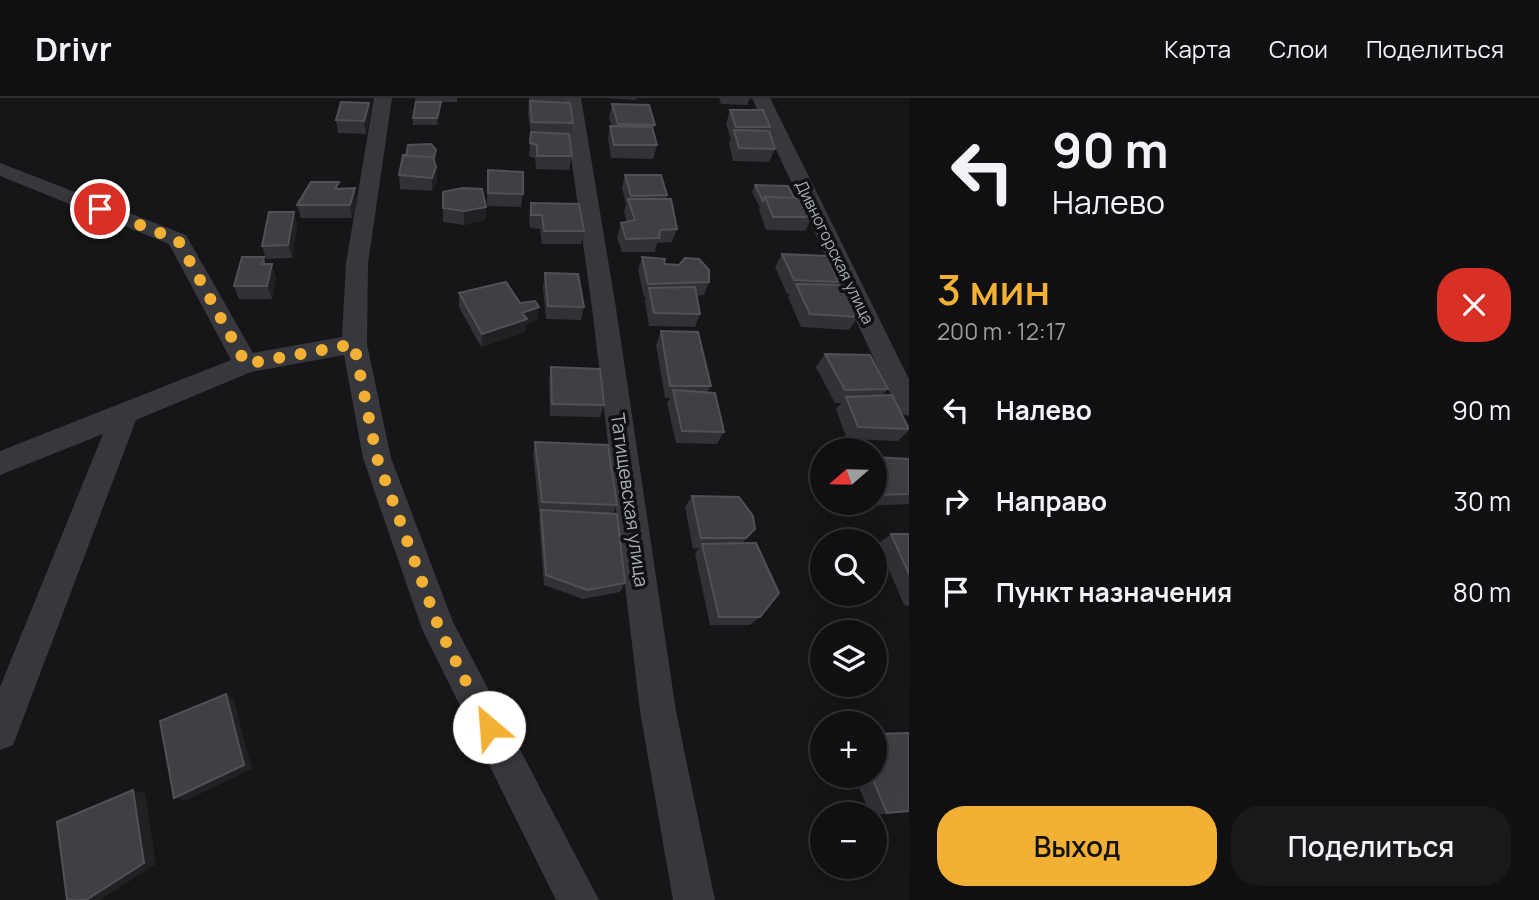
<!DOCTYPE html>
<html lang="ru">
<head>
<meta charset="utf-8">
<style>
  :root { --surface:#101012; --page:#19191b; --text:#f1f3f6; --muted:#9c9d9f; --line:#303032; --accent:#f2b134 }
  body { margin:0; font-family:Manrope,sans-serif; background:var(--page); color:var(--text); height:100vh; display:flex; flex-direction:column; font-size:26px; white-space:nowrap }
  * { box-sizing:border-box; margin:0 }
  p { font-size:23px; color:var(--muted) }
  .icon { flex:none; width:38px; height:38px; fill:none; stroke:currentColor; stroke-width:2; stroke-linecap:round; stroke-linejoin:round }
  .map { position:relative; flex:1; overflow:hidden }
  .drawer { display:flex; flex-direction:column; background:var(--surface); width:630px }
  .drawer>* { flex:none }
  .guide { background:#101012; color:var(--text); overflow:hidden }
  .needle { width:46px; rotate:250deg }
  .buttons { position:absolute; left:810px; top:340px; display:grid; gap:14px }
  .buttons a { display:grid; place-items:center; width:77px; height:77px; border-radius:50%; background:var(--surface); box-shadow:0 7px 28px #0002,0 0 0 2px var(--line); font-size:35px }
  .pin { position:absolute; display:grid; place-items:center; width:60px; height:60px; color:#fff; margin:-30px; border:4px solid #fff; border-radius:50%; box-shadow:0 2px 7px #0007 }
  .me { position:absolute; width:77px; margin:-38px; rotate:333deg; stroke-linejoin:round; filter:drop-shadow(0 0 5px #0008) }
  .turn { display:flex; align-items:center; gap:24px; height:147px; padding:0 28px; font-size:32px }
  .turn .icon { width:91px; height:91px; stroke-width:2.5 }
  .turn b { display:block; font-size:49px; line-height:60px }
  .round { display:grid; place-items:center; flex:none; width:74px; height:74px; border-radius:28px; background:var(--page) }
  .summary { display:flex; align-items:center; justify-content:space-between; height:119px; padding:0 28px }
  h1 { font-size:42px; font-weight:600; line-height:52px; color:var(--accent) }
  .cta { display:flex; gap:14px; margin-top:auto; padding:14px 28px }
  .cta a { flex:1; height:80px; border-radius:28px; background:var(--accent); color:#111; font-size:28px; font-weight:600; line-height:80px; text-align:center }
  .cta a+a { background:var(--page); color:var(--text) }
  ul { padding:0; list-style:none }
  li { display:flex; align-items:center; gap:21px; height:91px; padding:0 28px }
  li div { flex:1 }
  li b { display:block; font-size:26px }
  li em { font-style:normal }
  header { display:flex; align-items:center; gap:42px; box-sizing:border-box; height:98px; padding:0 35px; background:var(--surface); border-bottom:2px solid var(--line) }
  header strong { font-size:33px }
  nav { display:flex; gap:38px; margin-inline-start:auto; font-size:24px }
  main { display:flex; flex:1; min-height:0 }
  .map>svg:first-child { display:block }
  .lines { fill:none; stroke-linecap:round; stroke-linejoin:round }
  .street { fill:#37383d; fill-rule:evenodd }
  .wall { fill:#323236 }
  .shaded-wall { fill:#212124 }
  .building { fill:#3f3f44; stroke:#4f5156; stroke-width:2 }
  .route { stroke:#f2b134; stroke-width:12; stroke-dasharray:0 21.6 }
  .labels { text-anchor:middle; stroke-width:7; stroke-linejoin:round; paint-order:stroke }
  .far-street-label { font-size:16px; fill:#a8adb8; stroke:#111113 }
  .street-label { font-size:19px; fill:#a8adb8; stroke:#111113 }
</style>
</head>
<body>
<header>
<strong>Drivr</strong>
<nav><a>Карта</a><a>Слои</a><a>Поделиться</a></nav>
</header>
<main>
<div class="map">
<svg width="909" height="802" viewBox="0 0 909 802">
  <rect width="100%" height="100%" fill="#161618"/>
  <g class="lines">
    <path class="street" d="M 374,0 L 392,0 L 368,165 L 367,246 L 391,360 L 453,524 L 599,802 L 556,802 L 422,531 L 363,360 L 344,257 L 251,274 L 136,322 L 18,634 L 13,647 L 0,652 L 0,589 L 103,336 L 0,377 L 0,353 L 231,262 L 169,146 L 0,78 L 0,65 L 186,137 L 253,255 L 342,239 L 346,165 Z
      M 563,0 L 581,0 L 616,210 L 676,613 L 715,802 L 673,802 L 640,613 L 592,210 Z
      M 752,0 L 770,0 L 909,281 L 909,318 L 899,315 L 896,308 Z"/>
  </g>
  <path class="wall" d="M 415,0 L 457,0 L 457,4 L 439,4 L 441,4 L 441,11 L 437,27 L 413,27 L 413,20 L 416,6 Z
    M 529,0 L 563,0 L 563,5 L 573,25 L 571,38 L 569,38 L 572,58 L 569,72 L 536,71 L 535,60 L 529,58 L 531,36 L 528,17 Z
    M 607,0 L 637,0 L 636,2 Z
    M 719,0 L 750,0 L 747,7 L 721,6 Z
    M 369,5 L 370,19 L 366,36 L 338,35 L 336,22 Z
    M 612,6 L 655,27 L 653,32 L 657,47 L 653,61 L 611,60 L 608,41 L 610,28 L 612,28 L 609,20 Z
    M 730,12 L 770,29 L 769,33 L 775,51 L 769,64 L 733,63 L 729,45 L 731,41 L 726,26 Z
    M 436,52 L 436,58 L 434,64 L 437,82 L 432,93 L 400,91 L 399,77 L 406,58 Z
    M 488,72 L 523,96 L 521,109 L 487,108 Z
    M 625,77 L 667,97 L 666,101 L 677,131 L 672,144 L 657,145 L 655,154 L 622,154 L 617,139 L 621,125 L 627,124 L 624,114 L 626,106 L 622,90 Z
    M 755,87 L 794,100 L 812,119 L 805,133 L 766,132 L 759,112 L 760,110 L 752,94 Z
    M 340,91 L 357,104 L 352,120 L 301,120 L 297,107 Z
    M 531,105 L 584,133 L 581,146 L 542,146 L 540,131 L 530,130 L 529,118 Z
    M 486,109 L 485,122 L 464,127 L 443,124 L 443,110 Z
    M 297,127 L 292,160 L 266,161 L 262,148 Z
    M 782,156 L 838,184 L 835,187 L 858,219 L 849,232 L 801,229 L 788,199 L 790,196 L 787,196 L 775,169 Z
    M 264,159 L 266,166 L 276,179 L 272,201 L 239,201 L 234,188 Z
    M 642,159 L 664,166 L 709,184 L 704,197 L 696,198 L 700,216 L 695,229 L 649,228 L 645,203 L 646,199 L 644,199 L 638,172 Z
    M 545,175 L 584,209 L 581,222 L 546,221 L 543,189 Z
    M 459,195 L 539,209 L 537,222 L 526,226 L 525,234 L 481,249 L 459,209 Z
    M 661,233 L 711,288 L 707,294 L 724,334 L 717,346 L 676,345 L 667,305 L 670,300 L 665,300 L 656,247 Z
    M 825,256 L 888,291 L 883,297 L 909,330 L 909,332 L 898,343 L 847,341 L 836,311 L 841,305 L 835,305 L 816,269 Z
    M 551,269 L 604,307 L 600,319 L 550,318 L 549,282 Z
    M 535,344 L 617,407 L 613,415 L 625,485 L 620,494 L 583,501 L 544,487 L 539,422 L 540,415 L 539,415 L 533,355 Z
    M 875,359 L 909,361 L 909,406 L 861,408 L 860,404 L 875,404 Z
    M 692,398 L 755,431 L 742,445 L 760,519 L 750,527 L 710,527 L 695,456 L 699,450 L 693,451 L 685,409 Z
    M 891,436 L 909,436 L 909,508 L 904,507 L 878,446 Z
    M 854,677 L 875,677 L 909,713 L 875,717 L 875,716 L 870,716 Z"/>
  <path class="shaded-wall" d="M 441,4 L 441,11 L 437,27 L 437,20 Z
    M 369,5 L 370,19 L 366,36 L 364,23 Z
    M 436,69 L 437,82 L 432,93 L 432,80 Z
    M 355,90 L 357,104 L 352,120 L 350,107 Z
    M 486,109 L 485,122 L 464,127 L 464,113 Z
    M 294,114 L 297,127 L 292,160 L 288,147 Z
    M 272,166 L 276,179 L 272,201 L 267,188 Z
    M 539,209 L 537,222 L 526,226 L 525,234 L 481,249 L 482,236 L 522,215 Z
    M 226,596 L 234,602 L 252,671 L 185,703 L 174,700 Z
    M 133,692 L 145,695 L 156,766 L 100,802 L 86,802 Z"/>
  <path class="building" d="M 530,3 L 570,5 L 573,25 L 532,24 Z
    M 341,4 L 369,5 L 364,23 L 336,22 Z
    M 416,4 L 441,4 L 437,20 L 413,20 Z
    M 612,6 L 649,7 L 655,27 L 618,26 Z
    M 730,12 L 763,12 L 770,29 L 736,29 Z
    M 610,28 L 652,29 L 657,47 L 614,47 Z
    M 734,32 L 769,33 L 775,51 L 739,50 Z
    M 531,34 L 569,36 L 572,58 L 537,58 L 537,47 L 530,45 Z
    M 431,46 L 436,52 L 433,61 L 433,59 L 406,58 L 408,47 Z
    M 403,57 L 433,59 L 436,69 L 432,80 L 399,77 Z
    M 488,72 L 523,74 L 523,96 L 488,95 Z
    M 625,77 L 661,77 L 667,97 L 631,98 Z
    M 311,84 L 339,84 L 335,91 L 355,90 L 350,107 L 297,107 Z
    M 755,87 L 788,88 L 794,100 L 765,99 L 763,103 Z
    M 462,90 L 482,91 L 486,109 L 464,113 L 443,110 L 443,94 Z
    M 765,99 L 799,100 L 803,109 L 809,109 L 812,119 L 773,119 Z
    M 628,101 L 671,101 L 677,131 L 660,132 L 659,140 L 626,141 L 621,125 L 635,122 Z
    M 531,105 L 579,106 L 584,133 L 544,133 L 542,117 L 531,117 Z
    M 269,114 L 294,114 L 288,147 L 262,148 Z
    M 782,156 L 828,158 L 838,184 L 794,182 Z
    M 242,159 L 264,159 L 262,166 L 272,166 L 267,188 L 234,188 Z
    M 642,159 L 665,161 L 664,166 L 679,167 L 685,160 L 699,161 L 709,172 L 709,184 L 648,186 Z
    M 545,175 L 578,176 L 584,209 L 548,208 Z
    M 506,184 L 520,205 L 535,203 L 539,209 L 522,215 L 527,221 L 482,236 L 459,195 Z
    M 796,186 L 845,187 L 858,219 L 810,216 Z
    M 695,189 L 700,216 L 654,215 L 649,190 Z
    M 661,233 L 698,234 L 711,288 L 670,288 Z
    M 825,256 L 870,257 L 888,291 L 845,292 Z
    M 551,269 L 600,271 L 604,307 L 552,306 Z
    M 673,292 L 715,295 L 724,334 L 682,333 Z
    M 892,297 L 909,331 L 858,329 L 846,299 Z
    M 535,344 L 608,347 L 617,407 L 542,404 Z
    M 875,359 L 909,361 L 909,396 L 875,397 Z
    M 692,398 L 739,399 L 753,418 L 755,431 L 746,440 L 701,440 Z
    M 541,412 L 617,416 L 625,485 L 587,492 L 546,477 Z
    M 891,436 L 909,436 L 909,476 Z
    M 756,445 L 779,495 L 760,519 L 719,519 L 702,446 Z
    M 226,596 L 244,667 L 174,700 L 160,623 Z
    M 909,635 L 909,713 L 887,715 L 871,677 L 875,677 L 875,636 Z
    M 133,692 L 144,765 L 86,802 L 67,802 L 57,724 Z"/>
  <g class="lines">
    <path class="route" d="M 100,111 L 178,142 L 246,266 L 354,246 L 377,360 L 439,530 L 489,629"/>
  </g>
  <g class="labels">
    <g class="far-street-label">
      <text transform="translate(835 154) rotate(64)" y="6">Дивногорская улица</text>
    </g>
    <g class="street-label">
      <text transform="translate(630 402) rotate(82)" y="7">Татищевская улица</text>
    </g>
  </g>
</svg>
<div class="buttons">
<a><svg class="needle" viewBox="-14 -14 28 28"><path d="M0-13l5 13h-10z" fill="#e53935"/><path d="M0 13l5-13h-10z" fill="#9c9d9f"/></svg></a>
<a><svg class="icon" aria-label="search" viewBox="0 0 24 24"><circle cx="10" cy="10" r="6"/><path d="M15 15l6 6"/></svg></a>
<a><svg class="icon" aria-label="layers" viewBox="0 0 24 24"><path d="M12 4l9 5-9 5-9-5zM3 14l9 5 9-5"/></svg></a>
<a>+</a>
<a>−</a>
</div>
<div class="pin" style="left:100px;top:111px;background:#d93025"><svg class="icon" aria-label="arrive" viewBox="0 0 24 24"><path d="M6 21V4h12l-3 4 3 4H6"/></svg></div>
<svg class="me" style="left:489px;top:629px" viewBox="-20 -20 40 40"><circle r="19" fill="#fff"/><path d="M0-13L10 11 0 6-10 11z" fill="#f2b134"/></svg>
</div>
<section class="drawer">
<div class="guide">
<div class="turn"><svg class="icon" aria-label="left" viewBox="0 0 24 24"><path d="M17 20v-9H6M10 6l-5 5 5 5"/></svg><div><b>90 m</b>Налево</div></div>
</div>
<div class="summary"><div><h1>3 мин</h1><p>200 m · 12:17</p></div><a class="round" style="background:#d93025;color:#fff"><svg class="icon" aria-label="close" viewBox="0 0 24 24"><path d="M6 6l12 12M18 6L6 18"/></svg></a></div>
<ul>
<li><svg class="icon" aria-label="left" viewBox="0 0 24 24"><path d="M17 20v-9H6M10 6l-5 5 5 5"/></svg><div><b>Налево</b></div><em>90 m</em></li>
<li><svg class="icon" aria-label="right" viewBox="0 0 24 24"><path d="M7 20v-9h11M14 6l5 5-5 5"/></svg><div><b>Направо</b></div><em>30 m</em></li>
<li><svg class="icon" aria-label="arrive" viewBox="0 0 24 24"><path d="M6 21V4h12l-3 4 3 4H6"/></svg><div><b>Пункт назначения</b></div><em>80 m</em></li>
</ul>
<div class="cta"><a>Выход</a><a>Поделиться</a></div>
</section>
</main>
</body>
</html>
